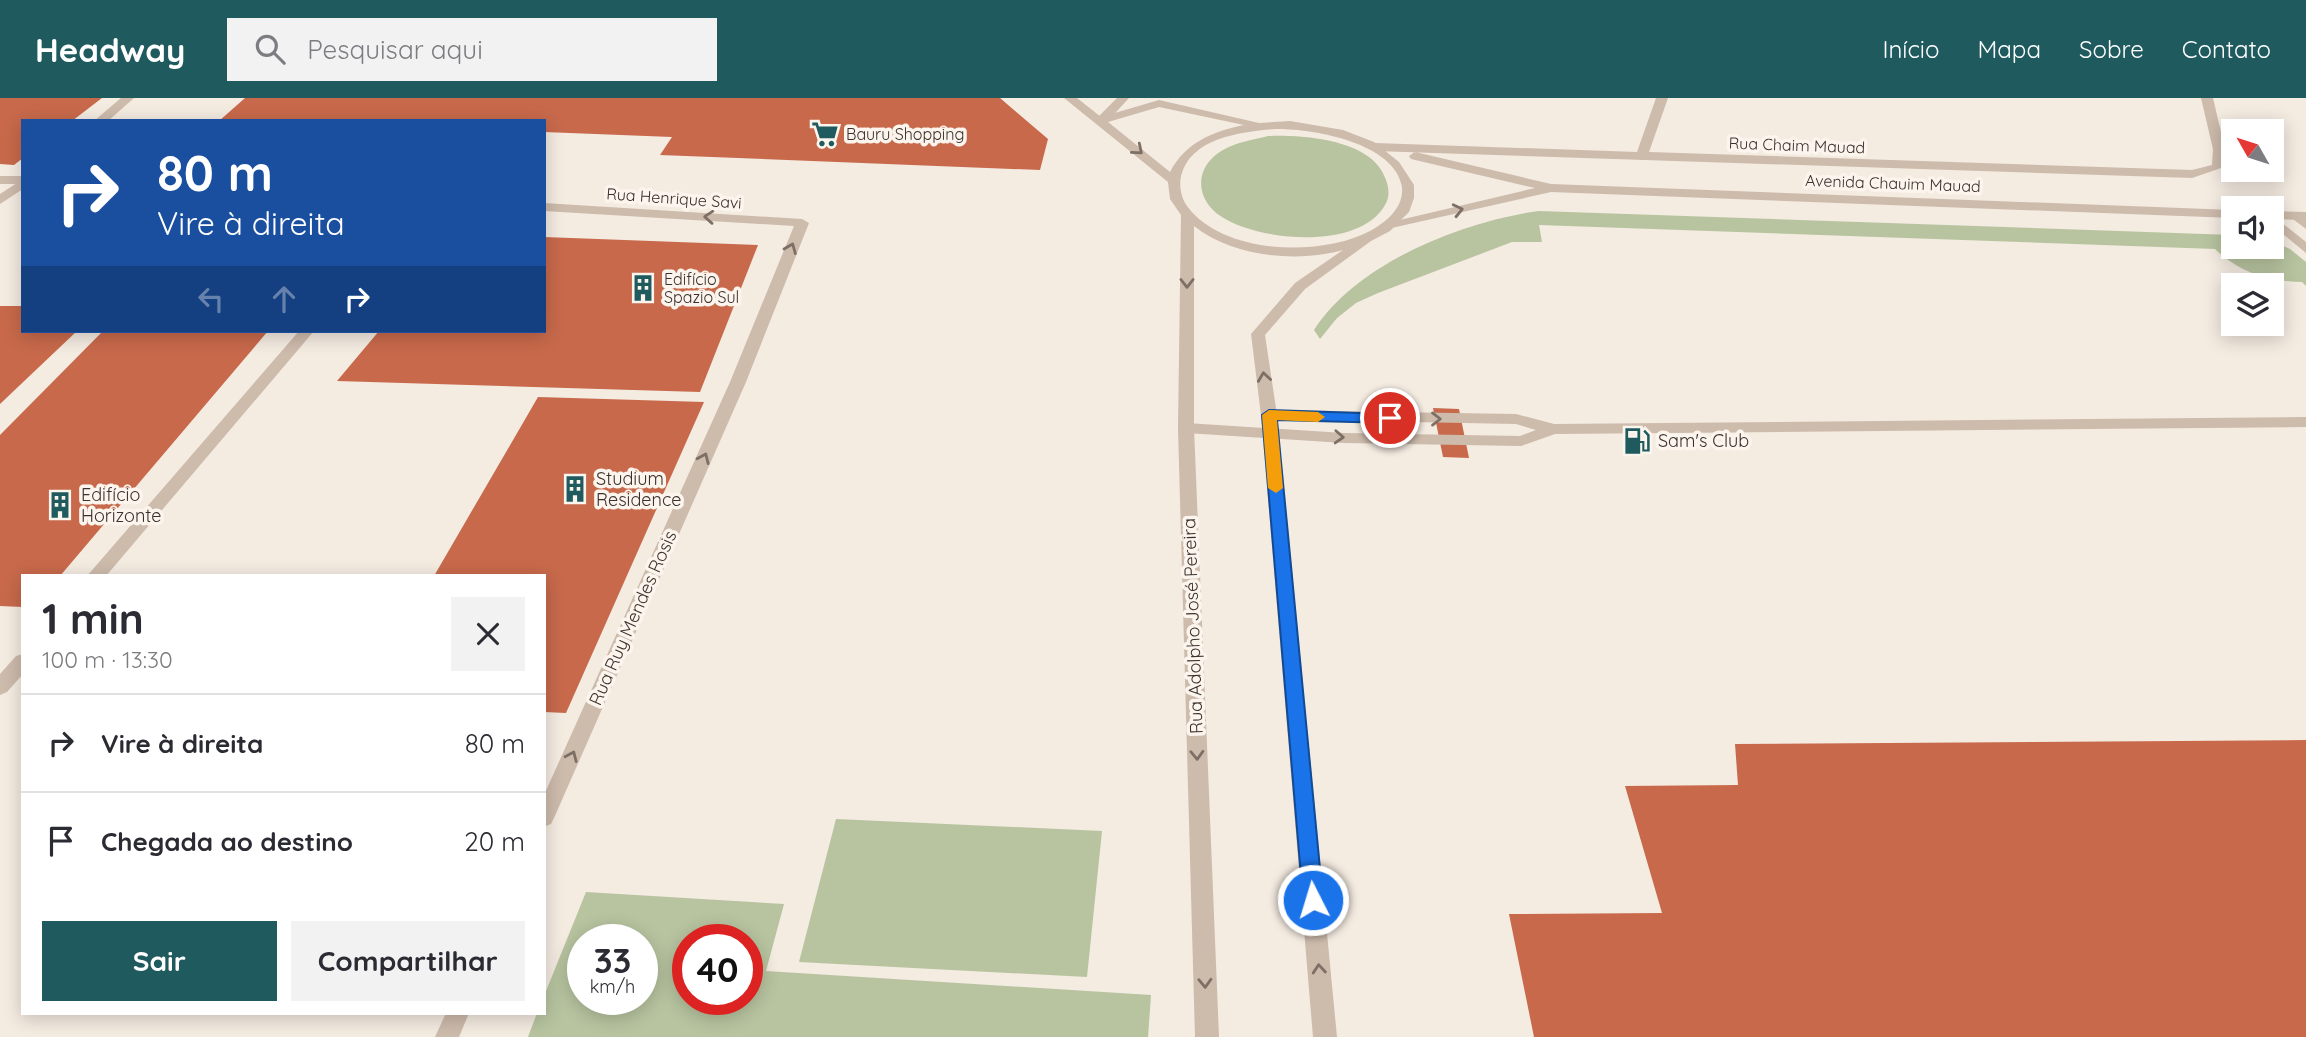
<!DOCTYPE html>
<html lang="pt">
<head>
<meta charset="utf-8">
<style>
  :root { --surface:#fff; --page:#f2f2f3; --text:#2b2b33; --muted:#7c7c81; --line:#e1e1e2; --accent:#1f5a5e }
  body { margin:0; font-family:Quicksand,sans-serif; background:var(--page); color:var(--text); height:100vh; display:flex; flex-direction:column; font-size:26px; white-space:nowrap }
  * { box-sizing:border-box; margin:0 }
  p { font-size:23px; color:var(--muted) }
  .icon { flex:none; width:38px; height:38px; fill:none; stroke:currentColor; stroke-width:2; stroke-linecap:round; stroke-linejoin:round }
  .map { position:relative; flex:1; overflow:hidden }
  .sheet { position:absolute; left:21px; top:476px; width:525px; height:441px; display:flex; flex-direction:column; background:var(--surface); border-radius:0px; box-shadow:0 4px 18px #0003 }
  .sheet>* { flex:none }
  .hud { position:absolute; left:21px; top:21px; width:525px; height:214px; border-radius:0px; box-shadow:0 4px 18px #0003; background:#1a4fa0; color:#fff; overflow:hidden }
  .needle { width:46px; rotate:309deg }
  .buttons { position:absolute; left:2221px; top:21px; display:grid; gap:14px }
  .buttons a { display:grid; place-items:center; width:63px; height:63px; border-radius:0px; background:var(--surface); box-shadow:0 4px 18px #0003; font-size:35px }
  .speed { position:absolute; left:567px; top:826px; display:flex; gap:14px; font-size:35px; font-weight:700; text-align:center }
  .speed>* { display:grid; place-content:center; width:91px; height:91px; border-radius:50%; background:var(--surface); box-shadow:0 4px 18px #0003; line-height:1 }
  .speed small { font-size:18px; font-weight:400 }
  .speed .limit { border:10px solid #d22; background:#fff; color:#111 }
  .pin { position:absolute; display:grid; place-items:center; width:60px; height:60px; color:#fff; margin:-30px; border:4px solid #fff; border-radius:50%; box-shadow:0 2px 7px #0007 }
  .me { position:absolute; width:77px; margin:-38px; rotate:355deg; stroke-linejoin:round; filter:drop-shadow(0 0 5px #0008) }
  .turn { display:flex; align-items:center; gap:24px; height:147px; padding:0 21px; font-size:32px }
  .turn .icon { width:91px; height:91px; stroke-width:2.5 }
  .turn b { display:block; font-size:49px; line-height:60px }
  .lanes { display:flex; align-items:center; height:66px; padding:0 21px; background:#0003; justify-content:center; gap:35px; direction:ltr }
  .lanes .off { opacity:.35 }
  .round { display:grid; place-items:center; flex:none; width:74px; height:74px; border-radius:0px; background:var(--page) }
  .overview { display:flex; align-items:center; justify-content:space-between; height:119px; padding:0 21px }
  h1 { font-size:42px; font-weight:800; line-height:52px }
  .action { display:flex; gap:14px; margin-top:auto; padding:14px 21px }
  .action a { flex:1; height:80px; border-radius:0px; background:var(--accent); color:#fff; font-size:28px; font-weight:800; line-height:80px; text-align:center }
  .action a+a { background:var(--page); color:var(--text) }
  ul { padding:0; list-style:none }
  li { display:flex; align-items:center; gap:21px; height:98px; padding:0 21px; border-top:2px solid var(--line) }
  li div { flex:1 }
  li b { display:block; font-size:26px }
  li em { font-style:normal }
  header { display:flex; align-items:center; gap:42px; box-sizing:border-box; height:98px; padding:0 35px; background:var(--accent); color:#fff }
  header strong { font-size:33px }
  nav { display:flex; gap:38px; margin-inline-start:auto; font-size:24px }
  .search { width:490px; height:63px; background:var(--page); display:flex; align-items:center; gap:18px; box-sizing:border-box; padding:0 24px; border-radius:0px; color:var(--muted); font-size:26px }
  .map>svg:first-child { display:block }
  .green { fill:#b8c4a0; fill-rule:evenodd }
  .building { fill:#c8694b }
  .lines { fill:none; stroke-linecap:round; stroke-linejoin:round }
  .service { fill:#cdbbac; fill-rule:evenodd }
  .minor { fill:#cdbbac; fill-rule:evenodd }
  .tertiary { fill:#cdbbac; fill-rule:evenodd }
  .oneway { stroke:#7d6f65 }
  .route { fill:#1a73e8; stroke:#114b97; stroke-width:2 }
  .slow { fill:#f59e0b }
  .labels { text-anchor:middle; stroke-width:7; stroke-linejoin:round; paint-order:stroke }
  .far-poi-label { font-size:16px; fill:#3b302b; stroke:#fbf5ee; text-anchor:start }
  .far-street-label { font-size:16px; fill:#3b302b; stroke:#fbf5ee }
  .poi-label { font-size:18px; fill:#3b302b; stroke:#fbf5ee; text-anchor:start }
  .street-label { font-size:18px; fill:#3b302b; stroke:#fbf5ee }
</style>
</head>
<body>
<header>
<strong>Headway</strong>
<div class="search"><svg class="icon" aria-label="search" viewBox="0 0 24 24"><circle cx="10" cy="10" r="6"/><path d="M15 15l6 6"/></svg>Pesquisar aqui</div>
<nav><a>Início</a><a>Mapa</a><a>Sobre</a><a>Contato</a></nav>
</header>
<div class="map">
<svg width="2306" height="939" viewBox="0 0 2306 939">
  <rect width="100%" height="100%" fill="#f4ebe1"/>
  <path class="green" d="M 1268,38 C 1303,37 1373,41 1386,82 C 1389,90 1390,99 1385,107 C 1359,153 1259,143 1222,119 C 1195,102 1193,69 1223,52 C 1237,44 1253,42 1268,38 Z
    M 1539,113 L 2233,137 L 2233,149 L 2272,149 L 2272,143 L 2290,151 L 2306,164 L 2306,188 L 2302,184 C 2268,183 2240,175 2215,151 L 1539,127 L 1542,144 L 1512,144 L 1378,195 L 1356,205 L 1337,220 L 1320,241 L 1314,232 C 1357,165 1463,123 1539,113 Z
    M 836,721 L 1102,733 L 1087,879 L 799,864 Z
    M 586,794 L 784,806 L 766,873 L 1151,897 L 1148,939 L 528,939 L 537,915 L 544,915 L 544,898 ZM 583,842 L 642,842 L 642,901 L 583,901 ZM 688,842 L 747,842 L 747,901 L 688,901 Z"/>
  <path class="building" d="M 0,0 L 102,0 L 72,23 L 23,23 L 23,60 L 14,67 L 0,66 Z
    M 245,0 L 1000,0 L 1048,41 L 1040,72 L 660,57 L 672,39 L 544,34 L 544,23 L 219,23 Z
    M 544,139 L 758,147 L 700,294 L 337,283 L 379,233 L 544,233 Z
    M 0,208 L 23,208 L 23,233 L 77,233 L 0,306 Z
    M 103,233 L 268,233 L 60,478 L 23,478 L 23,509 L 0,508 L 0,337 Z
    M 538,299 L 704,304 L 566,615 L 544,614 L 544,478 L 434,478 Z
    M 1433,310 L 1459,311 L 1469,360 L 1443,359 Z
    M 2306,642 L 2306,939 L 1534,939 L 1509,816 L 1662,815 L 1625,688 L 1738,687 L 1735,646 Z"/>
  <g class="lines">
    <path class="service" d="M 2296,114 L 2306,120 L 2306,131 L 2289,118 Z
      M 2272,117 L 2306,144 L 2306,155 L 2272,127 Z
      M 1269,312 L 1516,316 L 1554,326 L 2306,319 L 2306,329 L 1555,336 L 1521,348 L 1344,345 L 1186,335 L 1178,330 L 1186,325 L 1344,335 L 1520,338 L 1536,332 L 1516,326 L 1263,321 L 1261,317 L 1263,313 Z"/>
    <path class="minor" d="M 121,0 L 134,0 L 108,23 L 94,23 Z
      M 1117,0 L 1129,0 L 1106,25 L 1098,25 L 1098,19 Z
      M 1656,0 L 1668,0 L 1649,54 L 2192,72 L 2212,67 L 2213,51 L 2201,0 L 2213,0 L 2225,51 L 2224,69 L 2192,80 L 1375,53 L 1369,49 L 1375,45 L 1637,54 Z
      M 1415,54 L 1551,86 L 2233,112 L 2233,120 L 1551,94 L 1387,131 L 1387,125 L 1535,90 L 1411,61 L 1409,58 Z
      M 23,81 L 23,91 L 0,106 L 0,96 Z
      M 2272,113 L 2306,114 L 2306,122 L 2272,121 Z
      M 299,233 L 314,233 L 106,478 L 87,478 Z
      M 23,556 L 23,576 L 7,594 L 0,597 L 0,576 L 16,558 Z"/>
    <path class="tertiary" d="M 1064,0 L 1077,0 L 1101,19 L 1159,2 L 1259,25 L 1290,23 L 1343,32 L 1374,44 L 1399,64 L 1414,87 L 1414,100 L 1409,114 L 1390,133 L 1371,143 L 1305,191 L 1265,237 L 1277,317 L 1337,939 L 1313,939 L 1261,317 L 1251,236 L 1295,185 L 1343,152 C 1296,165 1233,159 1194,128 L 1194,330 L 1219,939 L 1195,939 L 1178,330 L 1181,117 L 1170,101 L 1168,84 ZM 1159,9 L 1244,27 C 1212,34 1186,44 1170,74 L 1108,24 ZM 1275,31 C 1310,30 1395,44 1402,89 C 1404,110 1386,124 1370,133 C 1321,159 1223,157 1187,108 C 1181,100 1179,88 1181,78 C 1191,39 1242,34 1275,31 Z
      M 0,78 L 23,78 L 23,86 L 0,86 Z
      M 544,105 L 802,121 L 809,125 L 746,284 L 554,720 L 551,726 L 544,729 L 544,697 L 730,284 L 794,128 L 544,113 Z
      M 446,915 L 469,915 L 459,939 L 435,939 Z"/>
  </g>
  <defs><path id="oneway-chevron" d="M-2-3.5L2.5 0L-2 3.5" fill="none" stroke-width="1.6" stroke-linecap="round" stroke-linejoin="round" transform="scale(1.75)"/></defs>
  <g class="oneway">
    <use href="#oneway-chevron" transform="translate(1138 52) rotate(40)"/>
    <use href="#oneway-chevron" transform="translate(1458 112) rotate(-13)"/>
    <use href="#oneway-chevron" transform="translate(709 119) rotate(-176)"/>
    <use href="#oneway-chevron" transform="translate(791 150) rotate(-68)"/>
    <use href="#oneway-chevron" transform="translate(1187 185) rotate(90)"/>
    <use href="#oneway-chevron" transform="translate(1264 279) rotate(-98)"/>
    <use href="#oneway-chevron" transform="translate(1436 321)"/>
    <use href="#oneway-chevron" transform="translate(1339 339) rotate(3)"/>
    <use href="#oneway-chevron" transform="translate(704 360) rotate(-66)"/>
    <use href="#oneway-chevron" transform="translate(1197 657) rotate(88)"/>
    <use href="#oneway-chevron" transform="translate(572 658) rotate(-66)"/>
    <use href="#oneway-chevron" transform="translate(1319 871) rotate(-95)"/>
    <use href="#oneway-chevron" transform="translate(1205 885) rotate(88)"/>
  </g>
  <path class="route" d="M 1269,312 L 1390,316 L 1397,320 L 1390,325 L 1277,322 L 1323,802 L 1320,808 L 1313,811 L 1306,808 L 1303,802 L 1262,317 Z"/>
  <path class="slow" d="M 1269,312 L 1318,314 L 1325,319 L 1318,324 L 1277,322 L 1283,390 L 1276,395 L 1268,390 L 1262,317 Z"/>
  <defs>
    <symbol id="supermarket-bare" viewBox="-9 -9 18 18"><path d="M-6-5.5h2.5l.6 2H6L4.5 2H-2.5L-4.4-4H-6ZM-1.5 3.2a1.3 1.3 0 1 0 .1 0ZM3 3.2a1.3 1.3 0 1 0 .1 0Z" fill="#1f5a5e" stroke="#fbf5ee" stroke-width="2.5" paint-order="stroke"/></symbol>
    <symbol id="building-bare" viewBox="-9 -9 18 18"><path d="M-4-6H4V6H1V3H-1V6H-4ZM-2.5-4.3h1.7v1.8h-1.7ZM.8-4.3h1.7v1.8H.8ZM-2.5-1h1.7V.8h-1.7ZM.8-1h1.7V.8H.8Z" fill="#1f5a5e" stroke="#fbf5ee" stroke-width="2.5" paint-order="stroke"/></symbol>
    <symbol id="fuel-bare" viewBox="-9 -9 18 18"><path d="M-5.5-6h7V0h2V4h1.3V-2.5L3-4.5l.8-.8L6-3V5H2.5V1h-1V6h-7ZM-4.2-4.7v3.2H.2V-4.7Z" fill="#1f5a5e" stroke="#fbf5ee" stroke-width="2.5" paint-order="stroke"/></symbol>
  </defs>
  <g fill-rule="evenodd">
    <use href="#supermarket-bare" x="806" y="17" width="38" height="38"/>
    <use href="#building-bare" x="624" y="171" width="38" height="38"/>
    <use href="#fuel-bare" x="1618" y="324" width="38" height="38"/>
    <use href="#building-bare" x="556" y="372" width="38" height="38"/>
    <use href="#building-bare" x="41" y="388" width="38" height="38"/>
  </g>
  <g class="labels">
    <g class="far-poi-label">
      <text x="846" y="42">Bauru Shopping</text>
      <text x="664" y="187">Edifício<tspan x="664" dy="18">Spazio Sul</tspan></text>
    </g>
    <g class="far-street-label">
      <text transform="translate(1797 47) rotate(2)" y="6">Rua Chaim Mauad</text>
      <text transform="translate(1893 85) rotate(2)" y="6">Avenida Chauim Mauad</text>
      <text transform="translate(674 100) rotate(4)" y="6">Rua Henrique Savi</text>
    </g>
    <g class="poi-label">
      <text x="1658" y="349">Sam's Club</text>
      <text x="596" y="387">Studium<tspan x="596" dy="21">Residence</tspan></text>
      <text x="81" y="403">Edifício<tspan x="81" dy="21">Horizonte</tspan></text>
    </g>
    <g class="street-label">
      <text transform="translate(633 520) rotate(-66)" y="6">Rua Ruy Mendes Rosis</text>
      <text transform="translate(1193 528) rotate(-92)" y="6">Rua Adolpho José Pereira</text>
    </g>
  </g>
</svg>
<div class="buttons">
<a><svg class="needle" viewBox="-14 -14 28 28"><path d="M0-13l5 13h-10z" fill="#e53935"/><path d="M0 13l5-13h-10z" fill="#7c7c81"/></svg></a>
<a><svg class="icon" aria-label="sound" viewBox="0 0 24 24"><path d="M4 9h4l5-4v14l-5-4H4zM17 9q2 3 0 6"/></svg></a>
<a><svg class="icon" aria-label="layers" viewBox="0 0 24 24"><path d="M12 4l9 5-9 5-9-5zM3 14l9 5 9-5"/></svg></a>
</div>
<div class="speed"><div>33<small>km/h</small></div><div class="limit">40</div></div>
<div class="pin" style="left:1390px;top:320px;background:#d93025"><svg class="icon" aria-label="arrive" viewBox="0 0 24 24"><path d="M6 21V4h12l-3 4 3 4H6"/></svg></div>
<svg class="me" style="left:1313px;top:802px" viewBox="-20 -20 40 40"><circle r="17" fill="#1a73e8" stroke="#fff" stroke-width="3"/><path d="M0-11L8 9 0 5-8 9z" fill="#fff"/></svg>
<div class="hud">
<div class="turn"><svg class="icon" aria-label="right" viewBox="0 0 24 24"><path d="M7 20v-9h11M14 6l5 5-5 5"/></svg><div><b>80 m</b>Vire à direita</div></div>
<div class="lanes"><svg class="icon off" aria-label="left" viewBox="0 0 24 24"><path d="M17 20v-9H6M10 6l-5 5 5 5"/></svg><svg class="icon off" aria-label="ahead" viewBox="0 0 24 24"><path d="M12 20V5M6 11l6-6 6 6"/></svg><svg class="icon" aria-label="right" viewBox="0 0 24 24"><path d="M7 20v-9h11M14 6l5 5-5 5"/></svg></div>
</div>
<section class="sheet">
<div class="overview"><div><h1>1 min</h1><p>100 m · 13:30</p></div><a class="round"><svg class="icon" aria-label="close" viewBox="0 0 24 24"><path d="M6 6l12 12M18 6L6 18"/></svg></a></div>
<ul>
<li><svg class="icon" aria-label="right" viewBox="0 0 24 24"><path d="M7 20v-9h11M14 6l5 5-5 5"/></svg><div><b>Vire à direita</b></div><em>80 m</em></li>
<li><svg class="icon" aria-label="arrive" viewBox="0 0 24 24"><path d="M6 21V4h12l-3 4 3 4H6"/></svg><div><b>Chegada ao destino</b></div><em>20 m</em></li>
</ul>
<div class="action"><a>Sair</a><a>Compartilhar</a></div>
</section>
</div>
</body>
</html>
